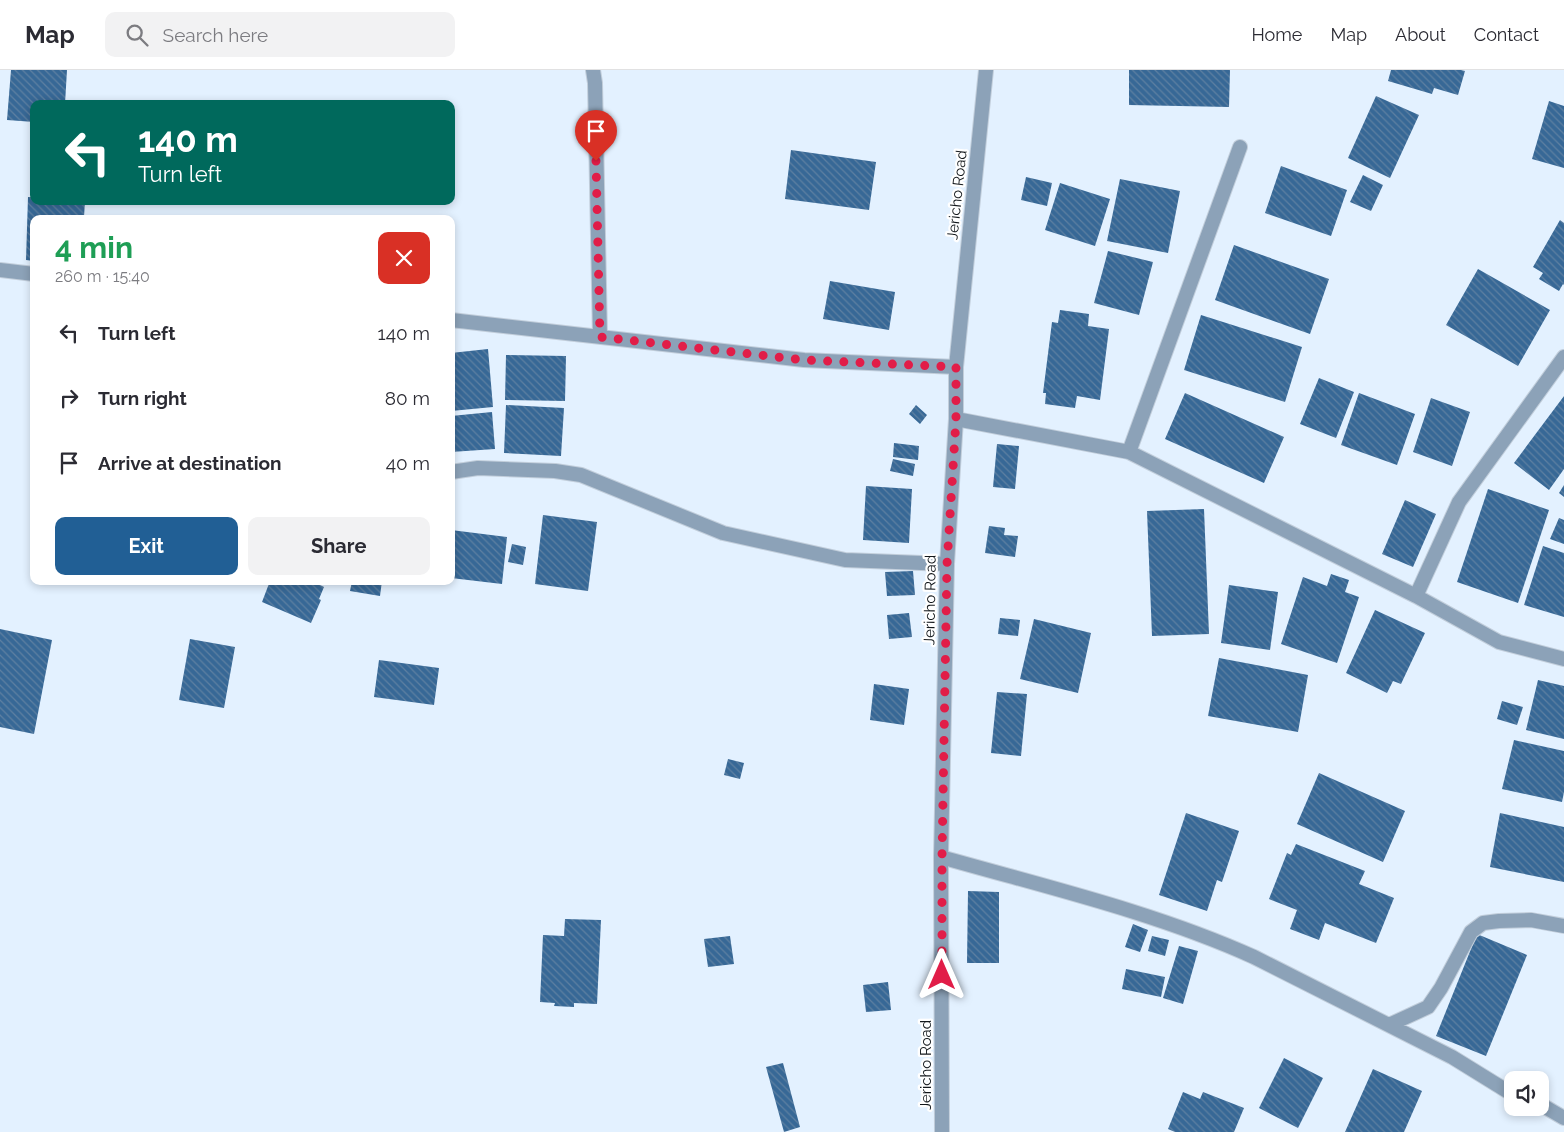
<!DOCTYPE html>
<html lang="en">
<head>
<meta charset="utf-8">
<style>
  :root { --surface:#fff; --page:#f2f2f3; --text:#2b2b33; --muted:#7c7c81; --line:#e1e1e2; --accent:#215f95 }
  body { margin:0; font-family:Raleway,sans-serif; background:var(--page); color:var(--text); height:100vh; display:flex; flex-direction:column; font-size:19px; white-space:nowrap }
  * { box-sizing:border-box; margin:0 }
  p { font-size:16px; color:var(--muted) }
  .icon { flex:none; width:28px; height:28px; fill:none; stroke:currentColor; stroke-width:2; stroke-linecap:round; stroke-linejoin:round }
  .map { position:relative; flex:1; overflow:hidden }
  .side { position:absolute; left:30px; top:145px; width:425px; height:370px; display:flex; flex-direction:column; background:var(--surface); border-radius:10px; box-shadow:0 2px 8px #0003 }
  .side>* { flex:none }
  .banner { position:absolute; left:30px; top:30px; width:425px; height:105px; border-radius:10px; box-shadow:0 2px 8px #0003; background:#00695c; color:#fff; overflow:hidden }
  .fabs { position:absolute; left:1504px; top:1001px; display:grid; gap:10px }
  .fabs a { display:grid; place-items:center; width:45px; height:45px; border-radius:10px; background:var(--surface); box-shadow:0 2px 8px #0003; font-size:25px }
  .pin { position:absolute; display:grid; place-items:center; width:42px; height:42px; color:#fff; margin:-51px -21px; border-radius:50% 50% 50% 0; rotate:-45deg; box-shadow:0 0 5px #0007 }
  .pin .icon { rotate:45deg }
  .me { position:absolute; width:55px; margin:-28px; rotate:0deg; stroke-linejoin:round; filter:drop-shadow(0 0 4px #0008) }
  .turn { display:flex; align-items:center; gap:18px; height:105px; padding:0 25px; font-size:22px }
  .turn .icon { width:65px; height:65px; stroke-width:2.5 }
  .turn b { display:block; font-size:35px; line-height:42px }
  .round { display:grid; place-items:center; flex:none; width:52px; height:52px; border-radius:10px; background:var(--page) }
  .summary { display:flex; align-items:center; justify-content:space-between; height:85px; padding:0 25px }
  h1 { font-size:30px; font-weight:700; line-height:38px; color:#1e9e55 }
  .button { display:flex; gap:10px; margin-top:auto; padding:10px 25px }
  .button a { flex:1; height:58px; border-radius:10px; background:var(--accent); color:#fff; font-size:20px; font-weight:700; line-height:58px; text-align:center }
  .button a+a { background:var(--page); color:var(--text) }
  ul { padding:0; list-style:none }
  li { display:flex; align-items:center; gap:15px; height:65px; padding:0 25px }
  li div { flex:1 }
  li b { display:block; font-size:19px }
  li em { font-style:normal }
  header { display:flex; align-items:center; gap:30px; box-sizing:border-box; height:70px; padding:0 25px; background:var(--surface); border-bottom:1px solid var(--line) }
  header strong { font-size:24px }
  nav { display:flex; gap:28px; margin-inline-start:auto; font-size:18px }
  .search { width:350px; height:45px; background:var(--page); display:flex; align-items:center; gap:12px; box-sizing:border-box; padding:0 18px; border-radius:10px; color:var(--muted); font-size:19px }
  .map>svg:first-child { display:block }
  .building { fill:url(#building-back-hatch) }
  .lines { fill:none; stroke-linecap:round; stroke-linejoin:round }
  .minor-casing { stroke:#c2cedb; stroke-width:16 }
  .tertiary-casing { stroke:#c2cedb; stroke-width:16 }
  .minor { stroke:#8ca2b8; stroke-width:14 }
  .tertiary { stroke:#8ca2b8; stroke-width:14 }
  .route { stroke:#e11d48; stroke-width:9; stroke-dasharray:0 16.2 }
  .labels { text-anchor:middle; stroke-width:4.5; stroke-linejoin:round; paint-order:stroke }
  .street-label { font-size:15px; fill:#12171b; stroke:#fff }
</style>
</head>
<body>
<header>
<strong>Map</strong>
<div class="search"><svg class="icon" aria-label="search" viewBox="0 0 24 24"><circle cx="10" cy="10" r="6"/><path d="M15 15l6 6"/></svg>Search here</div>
<nav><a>Home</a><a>Map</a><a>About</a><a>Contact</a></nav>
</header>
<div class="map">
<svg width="1564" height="1062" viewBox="0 0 1564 1062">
  <defs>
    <pattern id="building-back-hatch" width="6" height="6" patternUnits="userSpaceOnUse" patternTransform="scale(1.25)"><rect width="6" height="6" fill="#376896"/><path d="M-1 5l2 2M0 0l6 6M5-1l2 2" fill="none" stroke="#5e80a1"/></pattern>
  </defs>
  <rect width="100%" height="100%" fill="#e3f1ff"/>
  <path class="building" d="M 11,0 L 67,0 L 65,34 L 34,34 L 34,52 L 7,50 Z
    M 1129,0 L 1230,0 L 1229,37 L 1129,35 Z
    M 1391,0 L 1461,0 L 1465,1 L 1458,25 L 1434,18 L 1432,24 L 1388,11 Z
    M 1376,26 L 1419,45 L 1390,108 L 1348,88 Z
    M 1549,31 L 1564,36 L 1564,98 L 1532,89 Z
    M 791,80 L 876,92 L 869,140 L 785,129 Z
    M 1281,96 L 1347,120 L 1331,166 L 1265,143 Z
    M 1363,105 L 1383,115 L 1371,141 L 1350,132 Z
    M 1026,107 L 1052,113 L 1047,136 L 1021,130 Z
    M 1120,109 L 1180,121 L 1168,183 L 1107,171 Z
    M 1060,113 L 1110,129 L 1095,176 L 1045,160 Z
    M 28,127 L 34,127 L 34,131 L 85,131 L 84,147 L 89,147 L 89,149 L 34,149 L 34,191 L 26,190 Z
    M 1560,150 L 1564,153 L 1564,215 L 1563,214 L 1559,221 L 1539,209 L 1543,203 L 1533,197 Z
    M 1234,175 L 1329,209 L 1310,264 L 1215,230 Z
    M 1108,181 L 1153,192 L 1139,245 L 1094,233 Z
    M 1478,199 L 1550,240 L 1518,296 L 1446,255 Z
    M 830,211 L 895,222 L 889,260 L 823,249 Z
    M 1060,240 L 1089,244 L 1088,256 L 1109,259 L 1100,330 L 1077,326 L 1075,338 L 1045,334 L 1046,323 L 1043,323 L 1052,252 L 1058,253 Z
    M 1201,245 L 1302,277 L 1285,332 L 1184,300 Z
    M 488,279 L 493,337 L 451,341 L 451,283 Z
    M 506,285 L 566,286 L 565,331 L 505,330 Z
    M 1319,308 L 1354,322 L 1336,368 L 1300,354 Z
    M 1185,323 L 1284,367 L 1264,413 L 1165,369 Z
    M 1359,323 L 1415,344 L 1397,395 L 1341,375 Z
    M 1564,326 L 1564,399 L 1549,420 L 1514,393 Z
    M 1431,328 L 1470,342 L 1452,396 L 1413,382 Z
    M 506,335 L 564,338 L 561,386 L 504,383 Z
    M 916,335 L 927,345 L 920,354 L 909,344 Z
    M 492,342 L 495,379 L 451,382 L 451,346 Z
    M 894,373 L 919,376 L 918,390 L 893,387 Z
    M 997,374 L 1019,376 L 1015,419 L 993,417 Z
    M 893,389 L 915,394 L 913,406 L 890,401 Z
    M 1564,415 L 1564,427 L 1559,423 Z
    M 866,416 L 912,419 L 909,473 L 863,470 Z
    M 1488,419 L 1549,440 L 1518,533 L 1457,512 Z
    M 1405,430 L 1436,444 L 1413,497 L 1382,484 Z
    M 1204,439 L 1209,564 L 1152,566 L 1147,441 Z
    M 543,445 L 597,452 L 588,521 L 535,514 Z
    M 1559,448 L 1564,450 L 1564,474 L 1550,469 Z
    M 989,456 L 1005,458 L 1004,465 L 1018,466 L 1015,487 L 985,483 Z
    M 451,460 L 507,467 L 502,514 L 451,508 Z
    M 512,474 L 526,477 L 523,495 L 508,492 Z
    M 1543,476 L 1564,483 L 1564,547 L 1524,535 Z
    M 913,501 L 915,525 L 887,526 L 885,502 Z
    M 1331,504 L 1349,510 L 1345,522 L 1359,527 L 1337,593 L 1281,574 L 1303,507 L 1327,516 Z
    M 270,511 L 322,511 L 320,515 L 324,517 L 319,529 L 321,530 L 311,553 L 262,532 Z
    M 352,511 L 382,511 L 380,526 L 350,521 Z
    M 1229,515 L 1278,522 L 1270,580 L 1221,573 Z
    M 1375,540 L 1425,563 L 1401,614 L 1393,611 L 1387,623 L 1346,603 Z
    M 909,543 L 912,567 L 889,569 L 887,545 Z
    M 1000,548 L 1020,550 L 1018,566 L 998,564 Z
    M 1034,549 L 1091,563 L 1078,623 L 1020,609 Z
    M 0,559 L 52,570 L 34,664 L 0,657 Z
    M 190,569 L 235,577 L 224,638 L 179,630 Z
    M 1219,588 L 1308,605 L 1298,662 L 1208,646 Z
    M 379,590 L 439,598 L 434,635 L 374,627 Z
    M 1538,610 L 1564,616 L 1564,669 L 1526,660 Z
    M 874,614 L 909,619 L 904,655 L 870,650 Z
    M 997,622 L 1027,624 L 1021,686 L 991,683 Z
    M 1502,631 L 1523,637 L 1517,655 L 1497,649 Z
    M 1514,670 L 1564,681 L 1564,722 L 1562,732 L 1502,719 Z
    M 728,689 L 744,693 L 740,709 L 724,705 Z
    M 1319,703 L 1405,741 L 1383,792 L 1297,754 Z
    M 1186,743 L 1239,761 L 1222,812 L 1217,810 L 1207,841 L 1159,825 Z
    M 1500,743 L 1564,757 L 1564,812 L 1490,797 Z
    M 1296,774 L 1365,801 L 1359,814 L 1394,828 L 1376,873 L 1325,853 L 1319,870 L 1290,859 L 1297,840 L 1269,829 L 1287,783 L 1291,785 Z
    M 968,821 L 999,822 L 999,893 L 967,893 Z
    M 565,849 L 601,850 L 597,934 L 574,933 L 574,937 L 554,936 L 555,933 L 540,932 L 543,865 L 564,866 Z
    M 1133,854 L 1148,860 L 1140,882 L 1125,877 Z
    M 1477,864 L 1527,885 L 1486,986 L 1436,966 Z
    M 730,866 L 734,894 L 708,897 L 704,869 Z
    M 1152,866 L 1169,870 L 1165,886 L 1148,881 Z
    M 1179,876 L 1198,881 L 1183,934 L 1163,928 Z
    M 1126,899 L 1165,907 L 1161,927 L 1122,919 Z
    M 888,912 L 891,940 L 866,942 L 863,915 Z
    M 1284,988 L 1323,1008 L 1298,1058 L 1259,1038 Z
    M 783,993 L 800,1057 L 784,1062 L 766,997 Z
    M 1373,999 L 1422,1021 L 1404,1062 L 1345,1062 Z
    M 1183,1022 L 1200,1029 L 1203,1022 L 1244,1038 L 1234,1062 L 1175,1062 L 1168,1059 Z"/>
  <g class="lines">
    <defs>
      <path id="minor" d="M 593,0 L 595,13 L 600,267
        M 0,200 L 34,204
        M 451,250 L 804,290 L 956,297
        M 956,349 L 1129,382 L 1416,526 L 1499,572 L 1564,589
        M 1129,382 L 1240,77
        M 451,402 L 478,398 L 555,401 L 581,405 L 723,463 L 845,490 L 947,494
        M 1416,526 L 1459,432 L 1564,287
        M 941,787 C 1046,817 1154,842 1254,887 L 1452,987 L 1507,1021 L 1512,1023
        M 1389,955 L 1428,937 L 1441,918 L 1471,862 L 1483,853 L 1499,851 L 1531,850 L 1564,856
        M 1540,1034 L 1564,1048"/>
      <path id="tertiary" d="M 942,1062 L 941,787 L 947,494 L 956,349 L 956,297 L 986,0"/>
    </defs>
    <use href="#minor" class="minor-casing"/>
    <use href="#tertiary" class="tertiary-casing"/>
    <use href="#minor" class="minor"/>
    <use href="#tertiary" class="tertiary"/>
  </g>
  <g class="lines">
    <path class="route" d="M 596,91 L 600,267 L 804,290 L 956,297 L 956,350 L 947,494 L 942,787 L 942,905"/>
  </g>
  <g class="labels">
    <g class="street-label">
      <text transform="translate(957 125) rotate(-84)" y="5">Jericho Road</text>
      <text transform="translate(930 530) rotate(-89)" y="5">Jericho Road</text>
      <text transform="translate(926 995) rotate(-90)" y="5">Jericho Road</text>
    </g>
  </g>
</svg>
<div class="fabs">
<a><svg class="icon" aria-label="sound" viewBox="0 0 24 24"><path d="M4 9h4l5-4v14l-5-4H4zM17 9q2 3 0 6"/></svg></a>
</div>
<div class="pin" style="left:596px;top:91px;background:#d93025"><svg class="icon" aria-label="arrive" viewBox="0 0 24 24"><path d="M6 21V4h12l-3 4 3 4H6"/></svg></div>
<svg class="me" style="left:942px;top:905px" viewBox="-20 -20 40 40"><path d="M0-17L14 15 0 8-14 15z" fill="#e11d48" stroke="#fff" stroke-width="4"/></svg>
<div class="banner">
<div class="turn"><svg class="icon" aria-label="left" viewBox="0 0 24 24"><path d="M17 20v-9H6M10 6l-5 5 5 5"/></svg><div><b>140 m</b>Turn left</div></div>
</div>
<section class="side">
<div class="summary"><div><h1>4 min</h1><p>260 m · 15:40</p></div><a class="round" style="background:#d93025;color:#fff"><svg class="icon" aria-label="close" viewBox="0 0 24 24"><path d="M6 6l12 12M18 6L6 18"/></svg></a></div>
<ul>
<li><svg class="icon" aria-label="left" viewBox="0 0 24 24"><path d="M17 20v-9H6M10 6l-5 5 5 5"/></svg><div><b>Turn left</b></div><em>140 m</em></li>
<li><svg class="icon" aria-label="right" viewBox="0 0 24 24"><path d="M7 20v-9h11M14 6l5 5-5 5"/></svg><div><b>Turn right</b></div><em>80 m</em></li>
<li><svg class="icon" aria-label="arrive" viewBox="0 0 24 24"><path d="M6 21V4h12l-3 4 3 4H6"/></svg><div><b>Arrive at destination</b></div><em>40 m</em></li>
</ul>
<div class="button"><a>Exit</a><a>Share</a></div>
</section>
</div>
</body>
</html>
